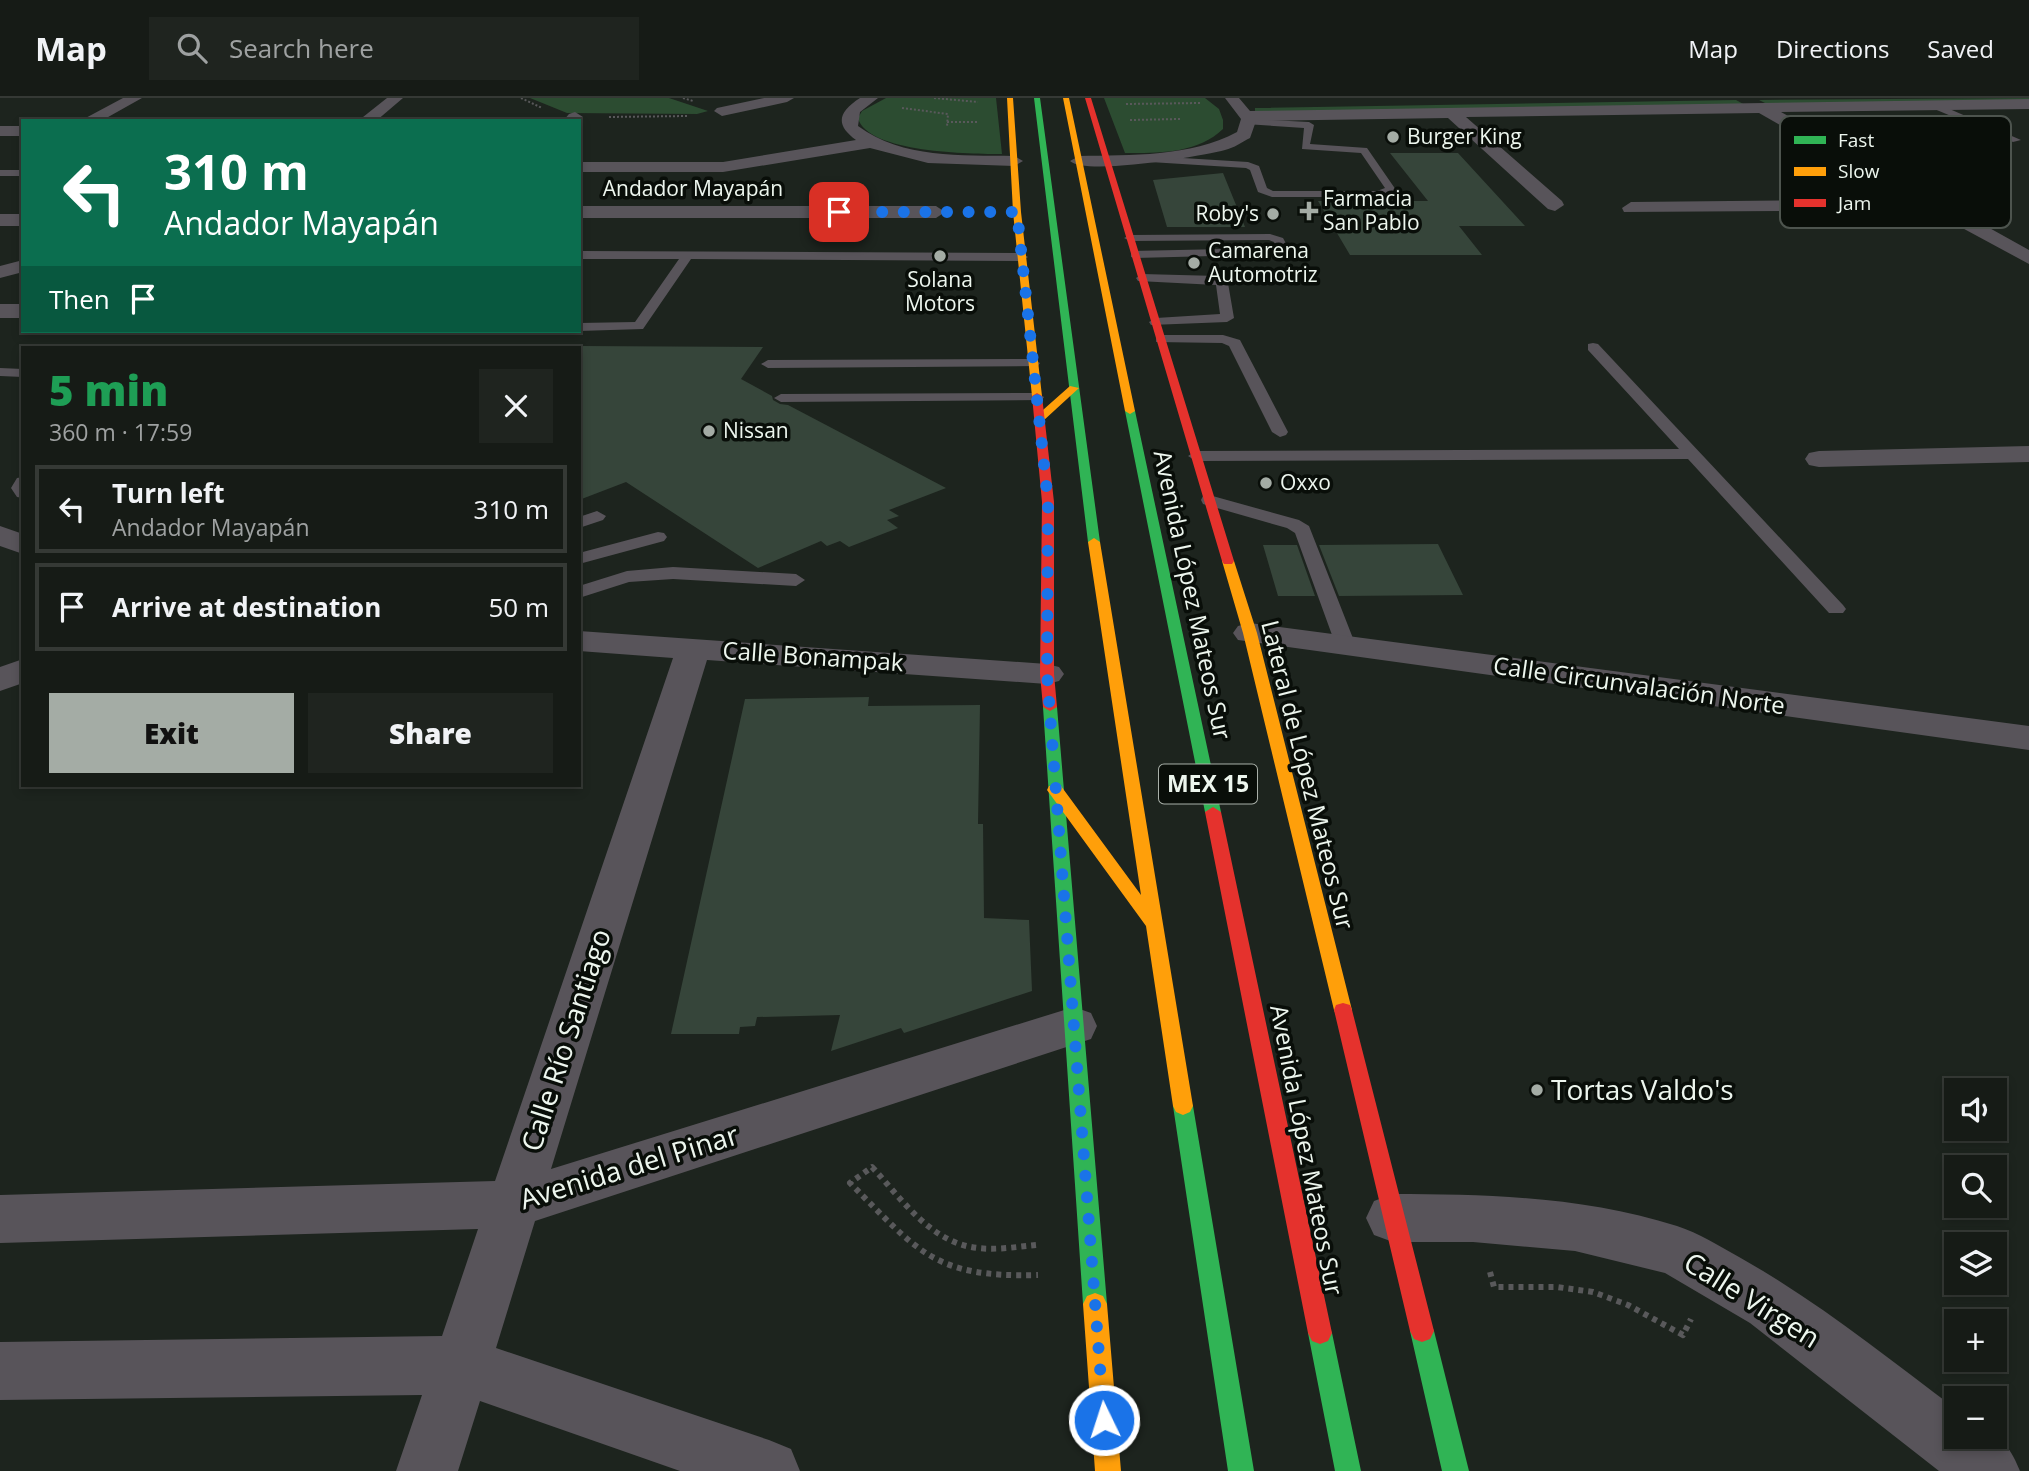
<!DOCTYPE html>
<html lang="en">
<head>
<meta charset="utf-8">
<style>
  :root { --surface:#161b16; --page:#1f241f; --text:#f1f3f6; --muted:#9ea1a1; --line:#353935; --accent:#a4aca5 }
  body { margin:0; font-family:"Open Sans",sans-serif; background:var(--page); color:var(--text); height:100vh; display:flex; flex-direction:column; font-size:26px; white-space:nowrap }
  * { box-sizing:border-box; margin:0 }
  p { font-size:23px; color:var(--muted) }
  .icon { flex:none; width:38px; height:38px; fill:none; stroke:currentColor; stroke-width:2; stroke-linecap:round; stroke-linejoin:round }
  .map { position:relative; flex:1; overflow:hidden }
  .panel { position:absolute; left:21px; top:248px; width:560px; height:441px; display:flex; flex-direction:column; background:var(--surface); border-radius:0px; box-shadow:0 4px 10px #0003,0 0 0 2px var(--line) }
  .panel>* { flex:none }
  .top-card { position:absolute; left:21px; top:21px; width:560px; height:214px; border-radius:0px; box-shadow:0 4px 10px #0003,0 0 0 2px var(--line); background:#0b6e4f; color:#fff; overflow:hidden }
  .fabs { position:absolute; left:1944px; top:980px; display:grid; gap:14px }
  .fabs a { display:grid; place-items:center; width:63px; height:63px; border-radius:0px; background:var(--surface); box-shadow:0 4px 10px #0003,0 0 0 2px var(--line); font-size:35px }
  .pin { position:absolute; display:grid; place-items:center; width:60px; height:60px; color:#fff; margin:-30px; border-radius:14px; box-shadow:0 4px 10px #0006 }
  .me { position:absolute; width:77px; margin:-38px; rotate:356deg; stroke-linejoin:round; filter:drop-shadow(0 0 5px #0008) }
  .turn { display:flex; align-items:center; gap:24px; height:147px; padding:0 28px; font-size:32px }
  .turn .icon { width:91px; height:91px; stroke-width:2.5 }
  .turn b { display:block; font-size:49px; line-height:60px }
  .then { display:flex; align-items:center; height:66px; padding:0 28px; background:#0003; gap:14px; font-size:26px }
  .round { display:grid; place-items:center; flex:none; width:74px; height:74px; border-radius:0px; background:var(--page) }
  .overview { display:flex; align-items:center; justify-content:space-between; height:119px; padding:0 28px }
  h1 { font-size:42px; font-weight:800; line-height:52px; color:#1e9e55 }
  .action { display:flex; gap:14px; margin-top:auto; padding:14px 28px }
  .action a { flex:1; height:80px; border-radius:0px; background:var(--accent); color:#111; font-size:28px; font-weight:800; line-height:80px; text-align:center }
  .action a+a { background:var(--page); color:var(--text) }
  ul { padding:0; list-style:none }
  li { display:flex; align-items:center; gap:21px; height:88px; margin:0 14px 10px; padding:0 14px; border:4px solid var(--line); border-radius:0px }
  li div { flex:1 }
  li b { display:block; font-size:26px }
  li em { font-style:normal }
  header { display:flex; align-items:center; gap:42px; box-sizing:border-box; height:98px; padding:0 35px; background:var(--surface); border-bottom:2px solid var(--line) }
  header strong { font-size:33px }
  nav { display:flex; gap:38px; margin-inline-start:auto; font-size:24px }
  .search { width:490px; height:63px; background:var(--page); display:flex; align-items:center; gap:18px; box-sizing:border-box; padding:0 24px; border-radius:0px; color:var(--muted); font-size:26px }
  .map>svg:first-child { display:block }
  .green { fill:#2c4c31 }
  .building { fill:#36453a }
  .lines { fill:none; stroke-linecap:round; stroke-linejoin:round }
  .path-far1 { stroke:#59595b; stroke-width:2; stroke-dasharray:2 2; stroke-linecap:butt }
  .path { stroke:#59595b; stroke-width:6; stroke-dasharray:5 5; stroke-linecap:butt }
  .lane { fill:#58545a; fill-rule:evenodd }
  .street { fill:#58545a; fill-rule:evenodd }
  .fast { fill:#30b455; fill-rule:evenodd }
  .slow { fill:#ff9f0a; fill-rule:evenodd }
  .jam { fill:#e5322d; fill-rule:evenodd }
  .route { stroke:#1a73e8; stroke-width:12; stroke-dasharray:0 21.6 }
  .poi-dot { fill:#a4aca5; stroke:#090e09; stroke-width:2.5 }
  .labels { text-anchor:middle; stroke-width:7; stroke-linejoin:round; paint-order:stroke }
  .far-poi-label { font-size:21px; fill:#edf6ee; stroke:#090e09; text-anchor:start }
  .far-street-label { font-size:21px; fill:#edf6ee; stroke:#090e09 }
  .shield { fill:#090e09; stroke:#a9b0a9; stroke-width:2 }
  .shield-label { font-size:23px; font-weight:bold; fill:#edf6ee }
  .street-label { font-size:24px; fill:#edf6ee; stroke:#090e09 }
  .near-street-label { font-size:28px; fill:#edf6ee; stroke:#090e09 }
  .near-poi-label { font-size:28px; fill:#edf6ee; stroke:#090e09; text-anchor:start }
  .key { fill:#090e09; stroke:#4d544e; stroke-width:2 }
  .key-label { font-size:19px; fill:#edf6ee }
</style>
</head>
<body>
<header>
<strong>Map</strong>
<div class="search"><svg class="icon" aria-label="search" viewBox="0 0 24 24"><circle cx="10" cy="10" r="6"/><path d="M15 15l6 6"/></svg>Search here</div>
<nav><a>Map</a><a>Directions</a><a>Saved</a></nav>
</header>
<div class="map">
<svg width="2029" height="1373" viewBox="0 0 2029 1373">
  <rect width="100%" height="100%" fill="#1d241e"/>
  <path class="green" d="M 530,0 L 669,0 L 708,13 L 697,16 L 567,15 Z
    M 886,0 L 996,0 L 1002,56 C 972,56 867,55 858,20 L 862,13 Z
    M 1104,0 L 1205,0 L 1219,11 L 1223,22 L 1223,31 C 1197,56 1158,55 1125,55 Z
    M 2029,0 L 2029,4 L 1771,8 L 1759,2 Z
    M 1736,2 L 1747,8 L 1255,16 L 1255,10 Z"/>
  <path class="building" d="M 1390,55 L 1458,55 L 1525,128 L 1459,128 L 1482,157 L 1350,157 L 1318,103 L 1428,103 Z
    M 1223,75 L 1245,129 L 1167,129 L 1153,82 Z
    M 579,248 L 763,249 L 741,281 L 772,298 L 773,302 L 780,306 L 788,307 L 946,390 L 889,412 L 899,418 L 887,422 L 898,430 L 849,449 L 840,443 L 827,448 L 821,443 L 758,470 L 626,384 L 579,402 Z
    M 1438,446 L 1463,497 L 1339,498 L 1319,447 Z
    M 1263,447 L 1297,447 L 1315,498 L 1278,498 Z
    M 869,599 L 868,608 L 980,607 L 978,726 L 983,726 L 984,820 L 1029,822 L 1032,893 L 904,935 L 901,930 L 831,953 L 840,917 L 757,919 L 755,928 L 740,929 L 739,936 L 671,936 L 745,601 Z"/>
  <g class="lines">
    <path class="path-far1" d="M 521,0 L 542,10
      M 683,0 L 693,3
      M 934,0 L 978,4
      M 1126,6 L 1201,5
      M 902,10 L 948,16 L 947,28
      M 609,19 L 687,18
      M 1130,22 L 1180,21
      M 947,24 L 978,24"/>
    <path class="path" d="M 1036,1147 C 1015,1149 992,1153 971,1149 C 928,1141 900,1099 872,1069 L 850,1085 C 919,1154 934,1180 1038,1177
      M 1490,1174 L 1494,1189 L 1557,1189 L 1593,1194 L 1628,1207 L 1683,1237 L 1691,1221"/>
    <path class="lane" d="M 1932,6 L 1938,6 L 2021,42 L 2013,44 L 1932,10 Z
      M 1248,21 L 1309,24 L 1314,27 L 1310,46 L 1367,50 L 1396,92 L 1377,99 L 1272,99 L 1258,94 L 1250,72 L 1246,70 L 1150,64 L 1145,61 L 1150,58 L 1248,64 L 1259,68 L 1267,90 L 1273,93 L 1377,93 L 1385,90 L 1361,55 L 1302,51 L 1304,30 L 1245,26 L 1245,22 Z
      M 0,72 L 23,72 L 23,78 L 0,78 Z
      M 1270,136 L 1283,140 L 1290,153 L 1288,156 L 1135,160 L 1131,159 L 1131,153 L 1277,150 L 1274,144 L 1269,142 L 1130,143 L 1124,140 L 1130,137 Z
      M 579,153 L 1022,155 L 1028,159 L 1022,163 L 691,161 L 643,231 L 579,233 L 579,225 L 635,224 L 679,161 L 579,161 Z
      M 1142,176 L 1218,178 L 1228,185 L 1234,220 L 1227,224 L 1151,227 L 1149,224 L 1156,220 L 1220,216 L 1216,187 L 1138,183 L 1136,180 Z
      M 1161,237 L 1223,237 L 1240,242 L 1288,334 L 1286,337 L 1280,339 L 1272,334 L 1229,248 L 1222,245 L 1156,244 L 1156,238 Z
      M 1593,245 L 1598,246 L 1843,507 L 1846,511 L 1843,515 L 1829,515 L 1688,361 L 1196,363 L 1188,358 L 1196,353 L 1679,351 L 1588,252 L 1588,246 Z
      M 1033,261 L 1040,265 L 1038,268 L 768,270 L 761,266 L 768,262 Z
      M 0,270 L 23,271 L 23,279 L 0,278 Z
      M 1037,295 L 1044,299 L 1042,302 L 781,304 L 774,300 L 781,296 Z
      M 23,379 L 23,400 L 17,399 L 11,390 L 17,380 Z
      M 1209,397 L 1299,422 L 1309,428 L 1356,548 L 1353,552 L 1339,552 L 1336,548 L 1295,435 L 1287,430 L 1203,406 L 1201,402 L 1203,398 Z
      M 597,413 L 606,418 L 603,422 L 579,430 L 579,419 Z
      M 658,434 L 664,435 L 667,439 L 664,443 L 579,466 L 579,455 Z
      M 673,469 L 796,476 L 805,482 L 796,488 L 673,481 L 629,484 L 579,500 L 579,488 L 627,473 Z"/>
    <path class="street" d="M 123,0 L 142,0 L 101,23 L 80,23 Z
      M 387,0 L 403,0 L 376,23 L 358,23 Z
      M 764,0 L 794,0 L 787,4 L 722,18 L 714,13 L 717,10 Z
      M 860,0 L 878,0 L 860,14 L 858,28 C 903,61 961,57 1014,58 L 1023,63 L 1014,68 L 928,65 L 870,50 L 723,74 L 579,74 L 579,64 L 723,64 L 856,42 C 835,27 838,14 860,0 Z
      M 1225,0 L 1239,0 L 1250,13 L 2029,1 L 2029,11 L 1781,14 L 2029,152 L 2029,166 L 1929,112 L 1624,114 L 1622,110 L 1631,104 L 1910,101 L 1759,15 L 1466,19 L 1562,103 L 1564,107 L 1555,113 L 1548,111 L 1448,20 L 1256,23 L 1250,40 C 1242,44 1234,50 1225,52 C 1202,58 1085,78 1070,63 L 1079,58 C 1131,57 1190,59 1237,34 L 1241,21 Z
      M 575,14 L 583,19 L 579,24 L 563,23 L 569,16 Z
      M 0,28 L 23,28 L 23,38 L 0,38 Z
      M 579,108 L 936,108 L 945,114 L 936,120 L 579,120 Z
      M 0,116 L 23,116 L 23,128 L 0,128 Z
      M 23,162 L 23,174 L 0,180 L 0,168 Z
      M 0,206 L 23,206 L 23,220 L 0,220 Z
      M 2029,348 L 2029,364 L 1819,369 L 1809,367 L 1805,361 L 1809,355 L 1819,353 Z
      M 0,428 L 23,436 L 23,456 L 0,448 Z
      M 1250,525 L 2029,628 L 2029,652 L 1238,542 L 1233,535 L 1238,528 Z
      M 579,533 L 1047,566 L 1059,569 L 1064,576 L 1059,583 L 1047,586 L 707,562 L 551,1071 L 1074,909 L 1091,915 L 1097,928 L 1091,941 L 535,1123 L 496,1250 L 769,1342 L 791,1351 L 800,1373 L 680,1373 L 480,1303 L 458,1373 L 396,1373 L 422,1297 L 0,1302 L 0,1244 L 442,1238 L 478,1131 L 0,1145 L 0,1097 L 495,1083 L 673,560 L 579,553 Z
      M 23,561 L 23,585 L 0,593 L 0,569 Z
      M 1393,1096 C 1489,1096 1585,1099 1677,1128 C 1699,1135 1719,1148 1739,1159 C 1816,1202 1885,1258 1956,1311 L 1956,1339 C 1995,1339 2004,1334 2020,1373 L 1939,1373 L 1750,1225 L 1665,1175 L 1575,1153 L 1473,1144 L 1393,1144 L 1374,1137 L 1366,1120 L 1374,1103 Z"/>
    <path class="fast" d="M 1034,0 L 1040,0 L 1100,444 L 1094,448 L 1088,444 Z
      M 1130,310 L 1135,313 L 1221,714 L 1213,719 L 1205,714 L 1125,313 Z
      M 1050,605 L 1057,609 L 1107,1206 L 1103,1214 L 1095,1217 L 1087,1214 L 1083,1206 L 1043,609 Z
      M 1183,999 L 1190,1002 L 1193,1008 L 1254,1373 L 1228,1373 L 1173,1008 L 1176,1002 Z
      M 1422,1222 L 1430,1225 L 1434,1233 L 1469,1373 L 1442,1373 L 1410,1233 L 1414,1225 Z
      M 1320,1224 L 1328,1227 L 1332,1235 L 1361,1373 L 1335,1373 L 1308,1235 L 1312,1227 Z"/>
    <path class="slow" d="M 1007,0 L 1013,0 L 1021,114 L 1042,298 L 1037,301 L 1032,298 L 1013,114 Z
      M 1063,0 L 1069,0 L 1135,313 L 1130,316 L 1125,313 Z
      M 1070,288 L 1079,290 L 1043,323 L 1035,323 L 1035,319 Z
      M 1094,440 L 1100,444 L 1193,1008 L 1190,1014 L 1183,1017 L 1176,1014 L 1173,1008 L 1146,828 L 1047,692 L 1049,688 L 1061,688 L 1141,797 L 1088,444 Z
      M 1228,459 L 1234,463 L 1257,535 L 1352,912 L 1350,917 L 1343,919 L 1336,917 L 1334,912 L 1243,535 L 1222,463 Z
      M 1095,1195 L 1103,1198 L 1107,1206 L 1121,1373 L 1095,1373 L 1083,1206 L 1087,1198 Z"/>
    <path class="jam" d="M 1085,0 L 1091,0 L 1234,463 L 1232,466 L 1224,466 L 1222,463 Z
      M 1037,295 L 1042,298 L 1054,404 L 1054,576 L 1057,609 L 1050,613 L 1043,609 L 1040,576 L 1042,404 L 1032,298 Z
      M 1213,709 L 1221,714 L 1332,1235 L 1328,1243 L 1320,1246 L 1312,1243 L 1308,1235 L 1205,714 Z
      M 1343,905 L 1350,907 L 1352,912 L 1434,1233 L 1430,1241 L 1422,1244 L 1414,1241 L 1410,1233 L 1334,912 L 1336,907 Z"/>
  </g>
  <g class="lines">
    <path class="route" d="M 839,114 L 1017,114 L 1048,404 L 1047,576 L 1104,1322"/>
  </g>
  <g class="poi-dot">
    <circle cx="1393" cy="39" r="7"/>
    <path d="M1305.5 102.5h7v7h7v7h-7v7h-7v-7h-7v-7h7z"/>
    <circle cx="1273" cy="116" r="7"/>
    <circle cx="940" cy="158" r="7"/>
    <circle cx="1194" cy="165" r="7"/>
    <circle cx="709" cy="333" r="7"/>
    <circle cx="1266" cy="385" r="7"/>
    <circle cx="1537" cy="992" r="7"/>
  </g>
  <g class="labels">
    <g class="far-poi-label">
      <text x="1407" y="46">Burger King</text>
      <text x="1323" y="108">Farmacia<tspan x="1323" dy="24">San Pablo</tspan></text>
      <text x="1259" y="123" text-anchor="end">Roby's</text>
      <text x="1208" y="160">Camarena<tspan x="1208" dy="24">Automotriz</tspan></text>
      <text x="940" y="189" text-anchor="middle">Solana<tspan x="940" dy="24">Motors</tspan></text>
      <text x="723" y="340">Nissan</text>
      <text x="1280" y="392">Oxxo</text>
    </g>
    <g class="far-street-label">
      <text x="693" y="98">Andador Mayapán</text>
    </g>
    <rect class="shield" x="1159" y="666.5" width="98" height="39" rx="5"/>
    <g class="shield-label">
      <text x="1208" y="694">MEX 15</text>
    </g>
    <g class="street-label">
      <text transform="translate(1192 497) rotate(78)" y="8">Avenida López Mateos Sur</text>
      <text transform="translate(813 559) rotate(4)" y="8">Calle Bonampak</text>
      <text transform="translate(1639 588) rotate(8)" y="8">Calle Circunvalación Norte</text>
      <text transform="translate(1307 677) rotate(76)" y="8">Lateral de López Mateos Sur</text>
      <text transform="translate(1306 1052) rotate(79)" y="8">Avenida López Mateos Sur</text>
    </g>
    <g class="near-street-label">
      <text transform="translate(566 942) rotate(-72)" y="10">Calle Río Santiago</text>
      <text transform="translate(629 1069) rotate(-17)" y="10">Avenida del Pinar</text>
      <text transform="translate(1752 1202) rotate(32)" y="10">Calle Virgen</text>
    </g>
    <g class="near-poi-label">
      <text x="1551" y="1002">Tortas Valdo's</text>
    </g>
  </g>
  <rect x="1780" y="18" width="231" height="112" rx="10" class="key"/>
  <rect x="1794" y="38" width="32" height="8" fill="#30b455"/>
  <rect x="1794" y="69" width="32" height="9" fill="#ff9f0a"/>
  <rect x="1794" y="101" width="32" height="8" fill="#e5322d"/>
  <g class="key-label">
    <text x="1838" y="49">Fast</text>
    <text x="1838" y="80">Slow</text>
    <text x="1838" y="112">Jam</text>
  </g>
</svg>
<div class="fabs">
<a><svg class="icon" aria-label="sound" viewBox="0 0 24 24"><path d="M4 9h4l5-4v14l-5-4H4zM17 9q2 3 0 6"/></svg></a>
<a><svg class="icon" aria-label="search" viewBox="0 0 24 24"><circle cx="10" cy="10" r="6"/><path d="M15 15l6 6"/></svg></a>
<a><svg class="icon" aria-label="layers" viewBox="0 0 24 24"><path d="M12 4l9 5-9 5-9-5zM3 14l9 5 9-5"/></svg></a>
<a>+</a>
<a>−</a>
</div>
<div class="pin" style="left:839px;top:114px;background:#d93025"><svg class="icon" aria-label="arrive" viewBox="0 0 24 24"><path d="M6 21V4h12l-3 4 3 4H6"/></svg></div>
<svg class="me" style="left:1104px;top:1322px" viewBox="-20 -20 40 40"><circle r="17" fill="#1a73e8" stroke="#fff" stroke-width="3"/><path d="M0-11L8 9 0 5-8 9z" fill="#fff"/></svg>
<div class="top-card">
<div class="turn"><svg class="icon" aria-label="left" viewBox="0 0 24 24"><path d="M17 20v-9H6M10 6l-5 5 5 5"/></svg><div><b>310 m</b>Andador Mayapán</div></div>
<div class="then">Then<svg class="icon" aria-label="arrive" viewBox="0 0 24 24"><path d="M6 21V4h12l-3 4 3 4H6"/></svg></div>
</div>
<section class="panel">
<div class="overview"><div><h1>5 min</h1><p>360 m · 17:59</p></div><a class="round"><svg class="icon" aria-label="close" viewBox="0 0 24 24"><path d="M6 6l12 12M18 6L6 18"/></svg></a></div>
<ul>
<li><svg class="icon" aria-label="left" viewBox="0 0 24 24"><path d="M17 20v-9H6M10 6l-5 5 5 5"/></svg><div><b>Turn left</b><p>Andador Mayapán</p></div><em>310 m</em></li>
<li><svg class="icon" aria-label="arrive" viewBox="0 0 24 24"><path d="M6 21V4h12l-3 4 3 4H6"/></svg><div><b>Arrive at destination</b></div><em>50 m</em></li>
</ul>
<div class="action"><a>Exit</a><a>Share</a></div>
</section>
</div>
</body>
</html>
